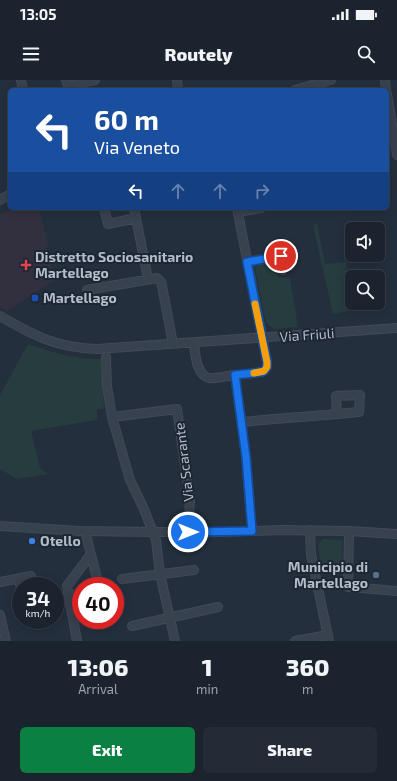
<!DOCTYPE html>
<html lang="en">
<head>
<meta charset="utf-8">
<style>
  :root { --surface:#1b232e; --page:#242b36; --text:#f1f3f6; --muted:#a0a4aa; --line:#39404a; --accent:#0b8043 }
  body { margin:0; font-family:"Exo 2",sans-serif; background:var(--page); color:var(--text); height:100vh; display:flex; flex-direction:column; font-size:15px; white-space:nowrap }
  * { box-sizing:border-box; margin:0 }
  p { font-size:13px; color:var(--muted) }
  .icon { flex:none; width:22px; height:22px; fill:none; stroke:currentColor; stroke-width:2; stroke-linecap:round; stroke-linejoin:round }
  .map { position:relative; height:561px; overflow:hidden }
  .details { display:flex; flex-direction:column; background:var(--surface); flex:1 }
  .details>* { flex:none }
  .banner { position:absolute; left:8px; top:8px; width:381px; height:122px; border-radius:6px; box-shadow:0 2px 10px #0003,0 0 0 1px var(--line); background:#1a4fa0; color:#fff; overflow:hidden }
  .tools { position:absolute; left:345px; top:142px; display:grid; gap:8px }
  .tools a { display:grid; place-items:center; width:40px; height:40px; border-radius:6px; background:var(--surface); box-shadow:0 2px 10px #0003,0 0 0 1px var(--line); font-size:20px }
  .speed { position:absolute; left:12px; top:497px; display:flex; gap:8px; font-size:20px; font-weight:700; text-align:center }
  .speed>* { display:grid; place-content:center; width:52px; height:52px; border-radius:50%; background:var(--surface); box-shadow:0 2px 10px #0003,0 0 0 1px var(--line); line-height:1 }
  .speed small { font-size:10px; font-weight:400 }
  .speed .limit { border:6px solid #d22; background:#fff; color:#111 }
  .pin { position:absolute; display:grid; place-items:center; width:34px; height:34px; color:#fff; margin:-17px; border:2px solid #fff; border-radius:50%; box-shadow:0 1px 4px #0007 }
  .me { position:absolute; width:44px; margin:-22px; rotate:90deg; stroke-linejoin:round; filter:drop-shadow(0 0 3px #0008) }
  .turn { display:flex; align-items:center; gap:14px; height:84px; padding:0 20px; font-size:18px }
  .turn .icon { width:52px; height:52px; stroke-width:2.5 }
  .turn b { display:block; font-size:28px; line-height:34px }
  .lanes { display:flex; align-items:center; height:38px; padding:0 20px; background:#0003; justify-content:center; gap:20px; direction:ltr }
  .lanes .off { opacity:.35 }
  .eta { display:flex; justify-content:space-evenly; align-items:center; height:68px; text-align:center }
  .eta b { font-size:24px; font-weight:800; line-height:28px }
  .cta { display:flex; gap:8px; margin-top:auto; padding:8px 20px }
  .cta a { flex:1; height:46px; border-radius:6px; background:var(--accent); color:#fff; font-size:16px; font-weight:800; line-height:46px; text-align:center }
  .cta a+a { background:var(--page); color:var(--text) }
  .status { display:flex; justify-content:space-between; align-items:center; height:28px; padding:0 20px; background:var(--surface); direction:ltr }
  .status svg { height:11px; fill:currentColor }
  header { display:flex; justify-content:space-between; align-items:center; height:52px; padding:0 20px; background:var(--surface); font-size:18px; font-weight:800 }
  .map>svg:first-child { display:block }
  .medical { fill:#32303f }
  .green { fill:#263c3f }
  .lines { fill:none; stroke-linecap:round; stroke-linejoin:round }
  .minor-casing { stroke:#414a57; stroke-width:10 }
  .minor { stroke:#38414e; stroke-width:8 }
  .route-casing { stroke:#114b97; stroke-width:10 }
  .route { stroke:#1a73e8; stroke-width:7 }
  .slow { stroke:#f59e0b; stroke-width:7 }
  .health-dot { fill:#e0444e; stroke:#1d2633; stroke-width:1.5 }
  .transit-dot { fill:#1a4fb4; stroke:#1d2633; stroke-width:1.5 }
  .shop-dot { fill:#3f7fe0; stroke:#1d2633; stroke-width:1.5 }
  .service-dot { fill:#5c6f8a; stroke:#1d2633; stroke-width:1.5 }
  .labels { text-anchor:middle; stroke-width:4; stroke-linejoin:round; paint-order:stroke }
  .poi-label { font-size:14px; font-weight:bold; fill:#b4bcc9; stroke:#1d2633; text-anchor:start }
  .street-label { font-size:14px; fill:#b4bcc9; stroke:#1d2633 }
</style>
</head>
<body>
<div class="status"><b>13:05</b><svg viewBox="0 0 49 12"><path d="M0 12V9h3v3zM5 12V6h3v6zM10 12V3h3v9zM15 12V0h3v12zM26 1h20v11H26zM47 4h2v5h-2z"/></svg></div>
<header><svg class="icon" aria-label="menu" viewBox="0 0 24 24"><path d="M4 6h16M4 12h16M4 18h16"/></svg>Routely<svg class="icon" aria-label="search" viewBox="0 0 24 24"><circle cx="10" cy="10" r="6"/><path d="M15 15l6 6"/></svg></header>
<div class="map">
<svg width="397" height="561" viewBox="0 0 397 561">
  <rect width="100%" height="100%" fill="#242f3e"/>
  <path class="medical" d="M 14,128 L 39,128 L 48,165 L 46,169 L 48,170 L 55,200 L 7,231 L 0,227 L 0,135 Z"/>
  <path class="green" d="M 317,144 L 325,184 L 346,182 L 354,230 L 333,234 L 313,145 Z
    M 271,182 L 276,184 L 278,197 L 290,198 L 298,247 L 274,249 L 266,243 L 255,188 L 257,185 Z
    M 28,264 C 56,273 72,279 102,279 L 104,329 L 97,330 L 97,340 L 31,351 L 40,388 L 48,394 L 17,399 L 0,389 L 0,315 Z
    M 322,459 L 342,460 L 343,486 L 317,486 L 320,481 L 318,464 Z"/>
  <g class="lines">
    <defs>
      <path id="minor" d="M 21,0 L 23,10
        M 66,0 L 68,6 L 95,0
        M 177,0 L 178,10
        M 385,0 L 386,10
        M 295,10 L 331,0
        M 387,14 L 397,75
        M 0,120 L 10,114
        M 104,128 L 108,144 L 136,138
        M 134,128 L 148,199
        M 238,132 L 261,128
        M 247,182 L 281,176 L 283,190
        M 87,210 L 157,198 L 161,202 L 162,206 L 173,264
        M 0,236 C 34,256 58,268 97,269 L 397,248
        M 194,263 C 195,273 196,295 209,298 C 217,299 226,296 234,295 C 244,294 255,294 264,291 L 267,287 L 267,282 L 237,128
        M 106,277 L 107,306 L 112,337 L 130,400 L 143,427 L 156,460 L 160,494 L 175,561
        M 235,295 L 246,377 L 252,451
        M 112,337 L 177,329 L 190,420 L 188,452
        M 242,342 C 281,338 320,336 359,332 L 360,315 L 336,316 L 337,334
        M 0,446 L 80,451 L 153,452 L 222,452 L 281,450 L 349,451 L 397,454
        M 310,450 L 311,475 L 329,561
        M 85,451 L 99,506
        M 349,451 L 348,507 L 397,511
        M 19,499 L 21,509
        M 122,499 L 194,490
        M 0,502 L 31,496
        M 69,516 L 81,513
        M 0,535 L 6,561
        M 132,546 L 218,527
        M 77,561 L 67,506 L 91,474
        M 295,561 L 328,555"/>
    </defs>
    <use href="#minor" class="minor-casing"/>
    <use href="#minor" class="minor"/>
  </g>
  <g class="lines">
    <defs>
      <path id="route" d="M 188,452 L 252,451 L 246,377 L 235,295 L 262,292 C 266,290 267,286 267,282 L 247,182 L 281,176"/>
    </defs>
    <use href="#route" class="route-casing"/>
    <use href="#route" class="route"/>
    <path class="slow" d="M 254,293 L 264,291 L 267,287 L 267,282 L 255,224"/>
  </g>
  <path class="health-dot" d="M24 179h4v4h4v4h-4v4h-4v-4h-4v-4h4z"/>
  <rect class="transit-dot" x="31" y="214" width="8" height="8" rx="2"/>
  <circle class="shop-dot" cx="32" cy="461" r="4"/>
  <circle class="service-dot" cx="376" cy="495" r="4"/>
  <g class="labels">
    <g class="poi-label">
      <text x="35" y="182">Distretto Sociosanitario<tspan x="35" dy="16">Martellago</tspan></text>
      <text x="43" y="223">Martellago</text>
      <text x="40" y="466">Otello</text>
      <text x="368" y="492" text-anchor="end">Municipio di<tspan x="368" dy="16">Martellago</tspan></text>
    </g>
    <g class="street-label">
      <text transform="translate(307 255) rotate(-4)" y="5">Via Friuli</text>
      <text transform="translate(184 382) rotate(-97)" y="5">Via Scarante</text>
    </g>
  </g>
</svg>
<div class="tools">
<a><svg class="icon" aria-label="sound" viewBox="0 0 24 24"><path d="M4 9h4l5-4v14l-5-4H4zM17 9q2 3 0 6"/></svg></a>
<a><svg class="icon" aria-label="search" viewBox="0 0 24 24"><circle cx="10" cy="10" r="6"/><path d="M15 15l6 6"/></svg></a>
</div>
<div class="speed"><div>34<small>km/h</small></div><div class="limit">40</div></div>
<div class="pin" style="left:281px;top:176px;background:#d93025"><svg class="icon" aria-label="arrive" viewBox="0 0 24 24"><path d="M6 21V4h12l-3 4 3 4H6"/></svg></div>
<svg class="me" style="left:188px;top:452px" viewBox="-20 -20 40 40"><circle r="17" fill="#1a73e8" stroke="#fff" stroke-width="3"/><path d="M0-11L8 9 0 5-8 9z" fill="#fff"/></svg>
<div class="banner">
<div class="turn"><svg class="icon" aria-label="left" viewBox="0 0 24 24"><path d="M17 20v-9H6M10 6l-5 5 5 5"/></svg><div><b>60 m</b>Via Veneto</div></div>
<div class="lanes"><svg class="icon" aria-label="left" viewBox="0 0 24 24"><path d="M17 20v-9H6M10 6l-5 5 5 5"/></svg><svg class="icon off" aria-label="ahead" viewBox="0 0 24 24"><path d="M12 20V5M6 11l6-6 6 6"/></svg><svg class="icon off" aria-label="ahead" viewBox="0 0 24 24"><path d="M12 20V5M6 11l6-6 6 6"/></svg><svg class="icon off" aria-label="right" viewBox="0 0 24 24"><path d="M7 20v-9h11M14 6l5 5-5 5"/></svg></div>
</div>
</div>
<section class="details">
<div class="eta">
<div><b>13:06</b><p>Arrival</p></div>
<div><b>1</b><p>min</p></div>
<div><b>360</b><p>m</p></div>
</div>
<div class="cta"><a>Exit</a><a>Share</a></div>
</section>
</body>
</html>
